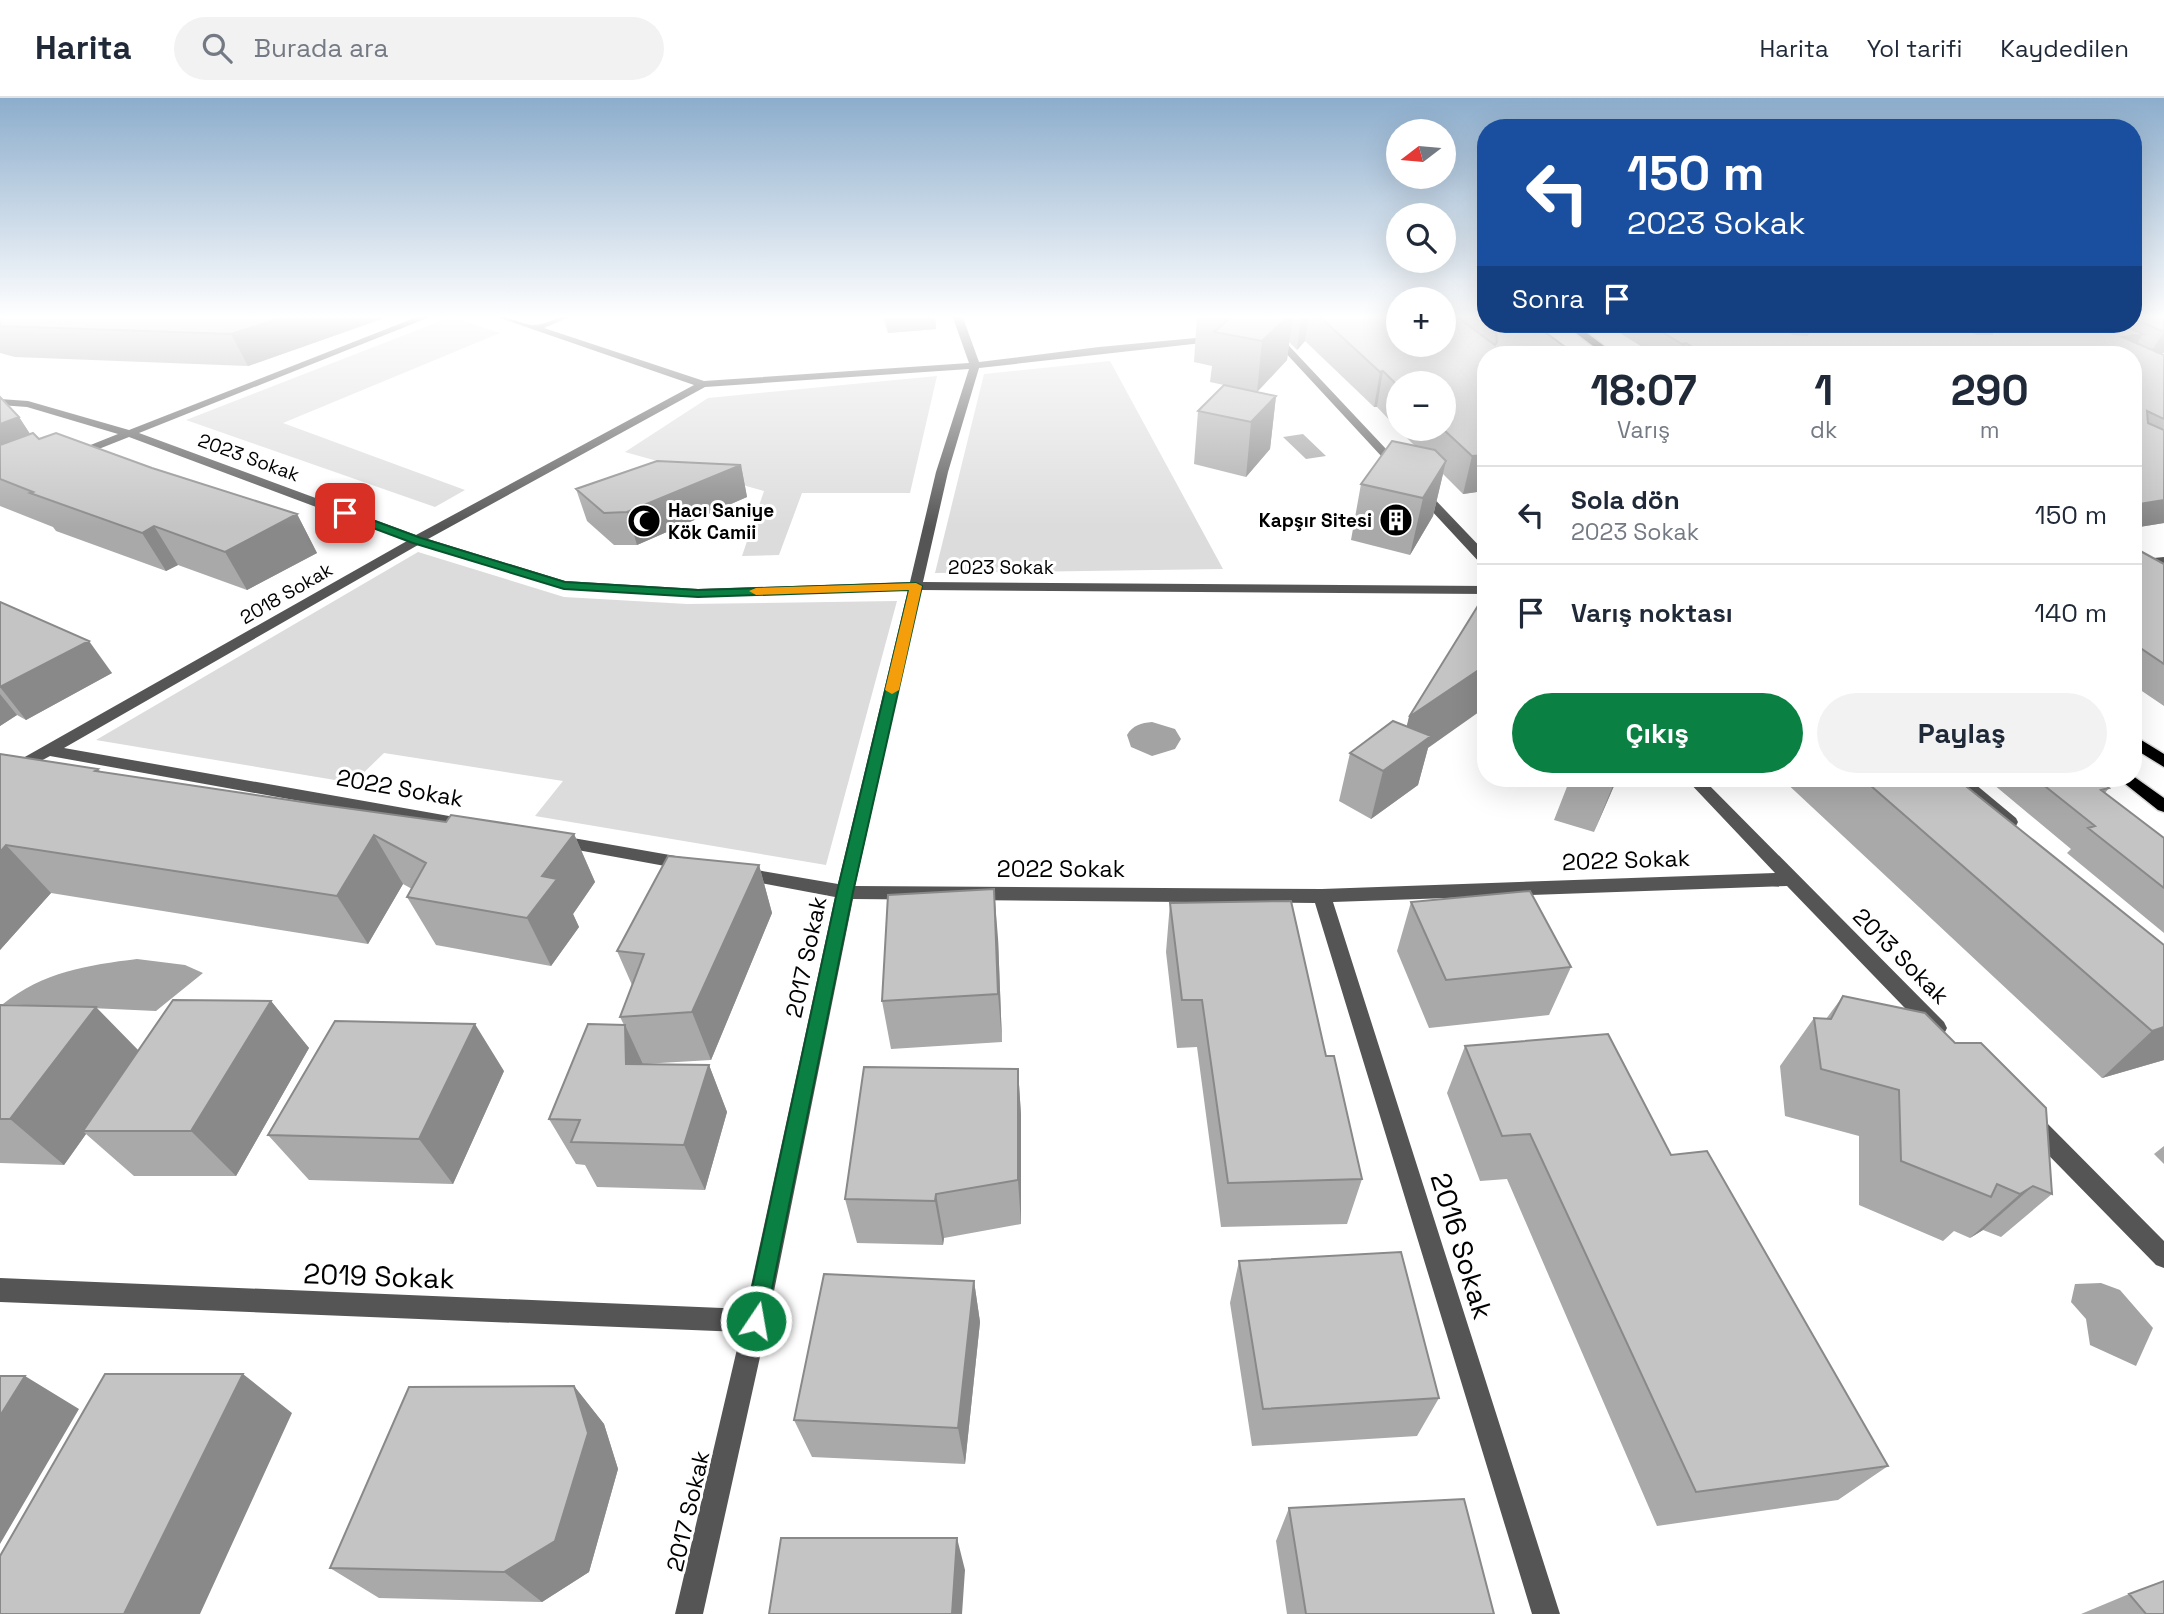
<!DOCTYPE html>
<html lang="tr">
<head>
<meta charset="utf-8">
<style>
  :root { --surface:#fff; --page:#f2f2f3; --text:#1f2937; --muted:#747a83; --line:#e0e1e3; --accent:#0b8043 }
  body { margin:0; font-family:"Space Grotesk",sans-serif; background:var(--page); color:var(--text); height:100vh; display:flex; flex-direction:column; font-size:26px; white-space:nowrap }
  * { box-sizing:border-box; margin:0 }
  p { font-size:23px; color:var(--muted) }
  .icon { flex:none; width:38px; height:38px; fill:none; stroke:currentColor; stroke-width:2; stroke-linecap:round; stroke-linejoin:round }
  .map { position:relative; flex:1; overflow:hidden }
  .side { position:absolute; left:1477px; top:248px; width:665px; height:441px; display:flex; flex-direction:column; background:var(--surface); border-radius:28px; box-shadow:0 7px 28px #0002 }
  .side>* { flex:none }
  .top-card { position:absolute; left:1477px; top:21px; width:665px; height:214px; border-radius:28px; box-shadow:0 7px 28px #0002; background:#1a4fa0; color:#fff; overflow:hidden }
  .needle { width:46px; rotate:254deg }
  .fabs { position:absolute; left:1386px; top:21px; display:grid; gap:14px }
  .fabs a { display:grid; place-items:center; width:70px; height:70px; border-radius:50%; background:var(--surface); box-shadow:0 7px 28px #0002; font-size:35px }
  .pin { position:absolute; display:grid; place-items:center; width:60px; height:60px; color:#fff; margin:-30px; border-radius:14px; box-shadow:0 4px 10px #0006 }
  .me { position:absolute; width:77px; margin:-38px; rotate:12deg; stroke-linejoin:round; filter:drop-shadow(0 0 5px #0008) }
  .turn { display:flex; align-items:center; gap:24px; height:147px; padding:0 35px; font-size:32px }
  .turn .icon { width:91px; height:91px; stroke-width:2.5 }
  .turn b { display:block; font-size:49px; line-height:60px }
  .then { display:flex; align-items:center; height:66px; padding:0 35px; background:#0003; gap:14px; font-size:26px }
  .eta { display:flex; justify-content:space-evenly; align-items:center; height:119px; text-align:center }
  .eta b { font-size:42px; font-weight:600; line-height:49px }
  .button { display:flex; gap:14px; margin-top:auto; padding:14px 35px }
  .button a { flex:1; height:80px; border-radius:42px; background:var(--accent); color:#fff; font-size:28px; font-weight:600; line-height:80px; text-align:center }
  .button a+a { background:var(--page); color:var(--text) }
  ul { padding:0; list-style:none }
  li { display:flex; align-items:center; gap:21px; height:98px; padding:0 35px; border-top:2px solid var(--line) }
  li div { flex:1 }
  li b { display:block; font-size:26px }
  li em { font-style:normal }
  header { display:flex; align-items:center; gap:42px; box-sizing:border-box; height:98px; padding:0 35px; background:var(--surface); border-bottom:2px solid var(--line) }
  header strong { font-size:33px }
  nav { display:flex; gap:38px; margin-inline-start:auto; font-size:24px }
  .search { width:490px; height:63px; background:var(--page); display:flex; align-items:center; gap:18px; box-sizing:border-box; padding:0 24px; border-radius:38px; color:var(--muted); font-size:26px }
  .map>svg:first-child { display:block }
  .green { fill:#dcdcdc }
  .water { fill:#a3a3a3 }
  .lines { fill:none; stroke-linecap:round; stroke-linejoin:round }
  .major-casing { stroke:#dbdbdb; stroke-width:3 }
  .minor { fill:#555; fill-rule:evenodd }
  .major { fill:#000; fill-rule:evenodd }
  .wall { fill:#a9a9a9 }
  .shaded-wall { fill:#898989 }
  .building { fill:#c4c4c4; stroke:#898989; stroke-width:2 }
  .route { fill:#0b8043; stroke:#07532c; stroke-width:2 }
  .slow { fill:#f59e0b }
  .labels { text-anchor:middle; stroke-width:6; stroke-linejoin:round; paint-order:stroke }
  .far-street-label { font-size:19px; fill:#000; stroke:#fff }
  .far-poi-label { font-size:19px; font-weight:bold; fill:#000; stroke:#fff; text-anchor:start }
  .street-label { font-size:23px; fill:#000; stroke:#fff }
  .near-street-label { font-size:28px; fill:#000; stroke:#fff }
</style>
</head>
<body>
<header>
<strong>Harita</strong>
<div class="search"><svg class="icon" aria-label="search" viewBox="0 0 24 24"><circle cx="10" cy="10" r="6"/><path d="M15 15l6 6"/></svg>Burada ara</div>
<nav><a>Harita</a><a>Yol tarifi</a><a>Kaydedilen</a></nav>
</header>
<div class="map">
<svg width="2164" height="1516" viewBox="0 0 2164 1516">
  <rect width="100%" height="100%" fill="#fff"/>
  <path class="green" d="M 451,219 L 500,235 L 283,325 L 465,392 L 435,409 L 186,322 Z
    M 1110,263 L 1223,471 L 935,475 L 984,276 Z
    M 937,278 L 910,395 L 802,395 L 779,457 L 742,458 L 764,393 L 625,354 L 708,300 Z
    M 418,454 L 564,499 L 687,506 L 897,503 L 826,767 L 535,718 L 563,683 L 384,655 L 353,685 L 96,642 Z"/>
  <path class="water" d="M 1303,336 L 1326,358 L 1306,361 L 1283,339 Z
    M 1152,624 L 1175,631 L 1181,641 L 1175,651 L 1152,658 L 1131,649 L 1127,637 C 1133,627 1141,625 1152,624 Z
    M 137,861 L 185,867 L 203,875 L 156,913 L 3,906 C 43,874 88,867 137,861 Z
    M 2101,1185 L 2120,1192 L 2153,1230 L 2136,1268 L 2090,1247 L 2086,1221 L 2071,1204 L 2075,1186 Z"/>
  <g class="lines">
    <defs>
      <path id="major" d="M 1564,226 L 1575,226 L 1616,257 L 1605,257 Z
        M 2133,637 L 2164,656 L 2164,669 L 2133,650 Z
        M 2133,678 L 2164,700 L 2164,714 L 2158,712 L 2119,681 L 2133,681 Z"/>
    </defs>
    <use href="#major" class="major-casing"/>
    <path class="minor" d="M 422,217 L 435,217 L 139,335 L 416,437 L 694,287 L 491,217 C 507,217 523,227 535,227 C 549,226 559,217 574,217 L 544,230 L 704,283 L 969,265 L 952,217 L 962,217 L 979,264 L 1099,249 L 1217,238 L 1222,241 L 1220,243 L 979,270 L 948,374 L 923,484 L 1486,488 L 1486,496 L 921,492 L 855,788 L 1322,791 L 1775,775 L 1686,681 L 1703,681 L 1944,924 L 1947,930 L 1944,936 L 1937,938 L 1930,936 L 1787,788 L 1333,804 L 1560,1516 L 1532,1516 L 1315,805 L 853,801 L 768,1223 L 703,1516 L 675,1516 L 741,1234 L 0,1204 L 0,1180 L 746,1211 L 835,799 L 739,781 L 733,780 L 730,775 L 733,770 L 739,769 L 838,786 L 908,492 L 698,499 L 564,491 L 418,447 L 64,650 L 466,721 L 472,723 L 475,727 L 472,731 L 466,733 L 50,658 L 0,685 L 0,673 L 407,443 L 129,339 L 76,360 L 68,360 L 68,356 L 118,336 L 27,309 L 0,307 L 0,301 L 28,303 L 129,332 ZM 969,271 L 936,374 L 910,484 L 698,491 L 565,483 L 428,441 L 705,289 Z
      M 1270,234 L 1276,234 L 1403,369 L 1403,373 L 1395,373 L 1270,238 Z
      M 1421,390 L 1425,391 L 1486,455 L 1486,467 L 1481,466 L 1417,397 L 1417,391 Z
      M 2164,459 L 2164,467 L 2133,470 L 2133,462 Z
      M 1951,681 L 1969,681 L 2016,720 L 2018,724 L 2016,728 L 2004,728 Z
      M 556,737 L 687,760 L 693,762 L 696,766 L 693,770 L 687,772 L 550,747 L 547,743 Z
      M 2031,1015 L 2039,1017 L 2164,1143 L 2164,1170 L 2156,1167 L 2023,1031 L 2020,1024 L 2023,1017 Z"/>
    <use href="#major" class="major"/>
  </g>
  <path class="wall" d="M 0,217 L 393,217 L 248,268 L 15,259 L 0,255 Z
    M 882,217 L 935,217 L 936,231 L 888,235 Z
    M 1197,217 L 1486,217 L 1534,226 L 1486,257 L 1486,403 L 1477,394 L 1463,396 L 1443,376 L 1433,418 L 1410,457 L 1351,442 L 1361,386 L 1415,348 L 1398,331 L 1444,331 L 1398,285 L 1398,331 L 1377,309 L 1374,309 L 1305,243 L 1297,252 L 1289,244 L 1287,262 L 1257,294 L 1276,298 L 1270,351 L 1246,379 L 1194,366 L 1198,313 L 1224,287 L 1210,284 L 1212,268 L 1194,264 Z
    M 2133,217 L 2164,217 L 2164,255 L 2159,255 L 2164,257 L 2164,425 L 2133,430 L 2133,257 L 1655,257 L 1612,230 L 1613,226 L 2133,226 Z
    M 0,299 L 19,319 L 30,336 L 39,341 L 152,370 L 297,416 L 317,455 L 247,492 L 178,467 L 166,473 L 56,433 L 53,429 L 0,408 Z
    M 741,367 L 747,399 L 637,447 L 614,447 L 587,423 L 576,391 Z
    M 2133,449 L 2164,466 L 2164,608 L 2133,587 Z
    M 0,504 L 112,575 L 26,622 L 17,617 L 0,628 Z
    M 1409,619 L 1428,650 L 1418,687 L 1371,721 L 1339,703 L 1350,655 L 1407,629 Z
    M 0,656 L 98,671 L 101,674 L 316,706 L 446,724 L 574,736 L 595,784 L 573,816 L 579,829 L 551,868 L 436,847 L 407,799 L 412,791 L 403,786 L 368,846 L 51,795 L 0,852 Z
    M 1570,681 L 1617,681 L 1594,734 L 1554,722 Z
    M 1782,681 L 1957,681 L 2164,847 L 2164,962 L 2102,980 Z
    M 1987,681 L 2097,681 L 2109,690 L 2105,695 L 2164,740 L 2164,835 L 2067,755 L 2071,751 Z
    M 759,767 L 772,815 L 711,962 L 643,966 L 709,967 L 727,1014 L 705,1092 L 597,1089 L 585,1067 L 576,1066 L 549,1021 L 624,927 L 620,919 L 632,887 L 617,853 Z
    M 1411,804 L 1571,869 L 1549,917 L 1429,930 L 1397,853 Z
    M 1170,805 L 1326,958 L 1362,1081 L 1347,1126 L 1221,1129 L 1197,949 L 1177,950 L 1166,854 Z
    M 998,840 L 1002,944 L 891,951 L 882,903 Z
    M 1843,898 L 2052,1096 L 2001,1139 L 1983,1132 L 1970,1140 L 1954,1133 L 1943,1143 L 1859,1107 L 1859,1038 L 1785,1018 L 1780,968 L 1814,920 L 1826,921 Z
    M 271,903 L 309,950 L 236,1078 L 134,1078 L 86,1036 L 64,1067 L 0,1065 L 0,907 L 139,953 Z
    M 1465,948 L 1671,1057 L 1888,1368 L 1838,1402 L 1657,1428 L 1507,1081 L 1480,1083 L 1447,995 Z
    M 1018,971 L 1021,1017 L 1021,1126 L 944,1140 L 943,1147 L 857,1145 L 845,1101 Z
    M 504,973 L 453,1086 L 309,1082 L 268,1037 Z
    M 2164,1048 L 2164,1066 L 2154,1056 Z
    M 1239,1163 L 1439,1300 L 1417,1338 L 1252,1348 L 1230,1205 Z
    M 974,1183 L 980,1224 L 965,1366 L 812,1359 L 794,1322 Z
    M 574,1288 L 604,1326 L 618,1371 L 589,1474 L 542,1504 L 379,1500 L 330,1470 Z
    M 1289,1410 L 1494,1516 L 1287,1516 L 1276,1443 Z
    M 2129,1496 L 2164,1516 L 2081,1516 Z"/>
  <path class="shaded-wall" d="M 289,217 L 393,217 L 248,268 L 231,236 Z
    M 885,217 L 935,217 L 936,231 L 888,235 Z
    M 1288,217 L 1293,217 L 1287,262 L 1257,294 L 1262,243 Z
    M 1300,217 L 1309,217 L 1305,243 L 1297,252 L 1301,218 Z
    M 2164,234 L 2164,255 L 2149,256 Z
    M 2143,236 L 2130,257 L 2122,239 Z
    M 1686,245 L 1682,257 L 1678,257 L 1682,246 Z
    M 1383,273 L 1377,309 L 1374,309 L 1380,274 Z
    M 1276,298 L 1270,351 L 1246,379 L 1251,324 Z
    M 19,319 L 47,362 L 0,380 L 0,326 Z
    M 1486,357 L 1477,394 L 1463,396 L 1472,358 Z
    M 1446,363 L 1433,418 L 1410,457 L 1423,400 Z
    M 741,367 L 747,399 L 637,447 L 627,414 Z
    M 2164,402 L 2164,425 L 2133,430 L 2133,407 Z
    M 297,416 L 317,455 L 247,492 L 225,454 Z
    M 154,428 L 178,467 L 166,473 L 142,435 Z
    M 89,543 L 112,575 L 26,622 L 0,589 Z
    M 1486,567 L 1486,609 L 1428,650 L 1418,687 L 1371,721 L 1383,673 L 1398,662 L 1409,619 Z
    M 0,596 L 17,617 L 0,628 Z
    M 1616,681 L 1617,681 L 1594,734 L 1614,685 Z
    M 574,736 L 595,784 L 573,816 L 579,829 L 551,868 L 527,820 L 542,778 Z
    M 374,737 L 403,786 L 368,846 L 337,798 Z
    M 6,747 L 51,795 L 0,852 L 0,754 Z
    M 759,767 L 772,815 L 711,962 L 692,914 Z
    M 994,791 L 998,840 L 1002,944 L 998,896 Z
    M 271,903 L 309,950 L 236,1078 L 191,1033 Z
    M 96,909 L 142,956 L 83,1033 L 86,1036 L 64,1067 L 10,1021 Z
    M 475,926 L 504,973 L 453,1086 L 419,1041 Z
    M 625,927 L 647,975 L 626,966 Z
    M 2164,929 L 2164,962 L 2102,980 L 2152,933 Z
    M 709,967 L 727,1014 L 705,1092 L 684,1047 Z
    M 1018,971 L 1021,1017 L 1021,1126 L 1018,1082 Z
    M 2033,1088 L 1983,1132 L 1970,1140 L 2020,1096 Z
    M 936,1096 L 944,1140 L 943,1147 L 935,1103 Z
    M 974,1183 L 980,1224 L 965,1366 L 958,1330 Z
    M 243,1276 L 292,1315 L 200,1516 L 124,1516 Z
    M 25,1278 L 79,1311 L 0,1446 L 0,1318 Z
    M 574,1288 L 604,1326 L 618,1371 L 589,1474 L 542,1504 L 504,1474 Z
    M 957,1440 L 965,1472 L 962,1516 L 952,1516 Z"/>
  <path class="building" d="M 0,217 L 289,217 L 231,236 L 0,228 Z
    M 1208,217 L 1289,217 L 1262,243 L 1214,234 L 1229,221 Z
    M 1318,217 L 1398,217 L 1398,247 L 1444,247 L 1444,217 L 1454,217 L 1495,247 L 1497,244 L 1496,235 L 1472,217 L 1486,217 L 1486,226 L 1534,226 L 1576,257 L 1486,257 L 1486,357 L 1472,358 L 1443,331 L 1444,285 L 1398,285 L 1398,288 L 1383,273 L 1380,274 Z
    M 2133,217 L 2164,217 L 2164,234 L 2133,220 Z
    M 1649,226 L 1775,226 L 1793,236 L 1807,237 L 1809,234 L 1796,226 L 1957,226 L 1977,236 L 1992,236 L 1991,232 L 1980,226 L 2120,226 L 2143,236 L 2122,239 L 2164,257 L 2164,321 L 2147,313 L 2148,325 L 2164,332 L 2164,402 L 2133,407 L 2133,257 L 1705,257 L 1686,245 L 1682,246 Z
    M 1224,287 L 1276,298 L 1251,324 L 1198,313 Z
    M 0,299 L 19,319 L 0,326 Z
    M 33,335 L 39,341 L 56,335 L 152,370 L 297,416 L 225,454 L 154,428 L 142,435 L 30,395 L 33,394 L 0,381 L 0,347 Z
    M 1392,343 L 1435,352 L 1446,363 L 1423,400 L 1361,386 Z
    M 657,363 L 741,367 L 627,414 L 604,415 L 576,391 Z
    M 2133,449 L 2164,466 L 2164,566 L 2133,545 Z
    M 0,504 L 89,543 L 0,589 Z
    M 1479,506 L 1486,507 L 1486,567 L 1409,619 Z
    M 1393,623 L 1431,638 L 1383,673 L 1350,655 Z
    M 0,656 L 98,671 L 95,673 L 316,706 L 446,724 L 451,717 L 574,736 L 542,778 L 557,781 L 527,820 L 407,799 L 426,765 L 374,737 L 337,798 L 6,747 L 0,754 Z
    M 1598,681 L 1616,681 L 1614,685 Z
    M 1863,681 L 1957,681 L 2164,847 L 2164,929 L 2152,933 Z
    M 2036,681 L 2097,681 L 2109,690 L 2101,692 L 2164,740 L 2164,790 L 2088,730 L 2095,728 Z
    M 668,758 L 759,767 L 692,914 L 620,919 L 644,856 L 617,853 Z
    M 994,791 L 998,896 L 882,903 L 888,797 Z
    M 1530,793 L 1571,869 L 1446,882 L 1411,804 Z
    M 1291,803 L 1326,958 L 1334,958 L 1362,1081 L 1228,1085 L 1202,902 L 1182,902 L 1170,805 Z
    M 1843,898 L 1925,915 L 1955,945 L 1981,945 L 2046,1010 L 2052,1096 L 2033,1088 L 2020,1096 L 1997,1086 L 1991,1099 L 1901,1063 L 1899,992 L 1821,971 L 1814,920 L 1831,921 Z
    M 173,902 L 271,903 L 191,1033 L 83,1033 Z
    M 0,907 L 96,909 L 10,1021 L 0,1021 Z
    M 335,923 L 475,926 L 419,1041 L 268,1037 Z
    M 588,926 L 625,927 L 626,966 L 709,967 L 684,1047 L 571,1044 L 580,1022 L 549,1021 Z
    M 1608,936 L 1671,1057 L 1707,1053 L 1888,1368 L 1696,1394 L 1530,1036 L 1502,1038 L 1465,948 Z
    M 864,969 L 1018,971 L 1018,1082 L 936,1096 L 935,1103 L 845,1101 Z
    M 1401,1154 L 1439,1300 L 1263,1311 L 1239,1163 Z
    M 824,1176 L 974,1183 L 958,1330 L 794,1322 Z
    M 105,1276 L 243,1276 L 124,1516 L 0,1516 L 0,1458 Z
    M 0,1278 L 25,1278 L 0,1318 Z
    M 574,1288 L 588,1335 L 555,1443 L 504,1474 L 330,1470 L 409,1289 Z
    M 1464,1401 L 1494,1516 L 1306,1516 L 1289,1410 Z
    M 781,1440 L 957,1440 L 952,1516 L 769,1516 Z
    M 2164,1483 L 2164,1516 L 2146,1516 L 2129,1496 Z"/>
  <linearGradient id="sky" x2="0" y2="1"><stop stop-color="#8cadcc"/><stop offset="0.51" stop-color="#fff"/><stop offset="1" stop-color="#fff" stop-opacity="0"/></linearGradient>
  <rect width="2164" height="429" fill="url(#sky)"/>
  <path class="route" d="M 345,412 L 421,440 L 565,484 L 698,492 L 916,485 L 922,488 L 853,794 L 764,1230 L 756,1234 L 748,1230 L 745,1223 L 837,794 L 909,492 L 698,499 L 564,491 L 413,445 L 341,418 L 341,413 Z"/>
  <path class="slow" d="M 916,485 L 922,488 L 899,592 L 892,596 L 885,592 L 909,492 L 756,497 L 749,493 L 756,490 Z"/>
  <defs>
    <symbol id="building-disc" viewBox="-11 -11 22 22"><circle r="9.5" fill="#000" stroke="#fff"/><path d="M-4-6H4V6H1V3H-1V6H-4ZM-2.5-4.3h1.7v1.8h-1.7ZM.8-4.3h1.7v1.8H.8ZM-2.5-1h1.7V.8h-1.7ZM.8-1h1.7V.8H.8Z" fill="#fff"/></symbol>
    <symbol id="mosque-disc" viewBox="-11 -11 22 22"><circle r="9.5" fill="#000" stroke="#fff"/><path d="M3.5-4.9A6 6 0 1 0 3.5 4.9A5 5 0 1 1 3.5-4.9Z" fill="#fff"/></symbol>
  </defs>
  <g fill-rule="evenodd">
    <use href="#building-disc" x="1377" y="403" width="38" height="38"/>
    <use href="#mosque-disc" x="625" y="404" width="38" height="38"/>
  </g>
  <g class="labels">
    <g class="far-street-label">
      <text transform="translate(249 359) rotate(20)" y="7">2023 Sokak</text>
      <text x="1001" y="476">2023 Sokak</text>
      <text transform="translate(286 495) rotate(-30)" y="7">2018 Sokak</text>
    </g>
    <g class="far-poi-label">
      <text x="668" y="419">Hacı Saniye<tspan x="668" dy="22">Kök Camii</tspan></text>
      <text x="1372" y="429" text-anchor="end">Kapşır Sitesi</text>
    </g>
    <g class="street-label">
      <text transform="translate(400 690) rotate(10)" y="8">2022 Sokak</text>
      <text transform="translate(1626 762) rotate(-2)" y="8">2022 Sokak</text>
      <text x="1061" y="779">2022 Sokak</text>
      <text transform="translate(1901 858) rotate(45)" y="8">2013 Sokak</text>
      <text transform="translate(806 859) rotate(-78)" y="8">2017 Sokak</text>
      <text transform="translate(688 1413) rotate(-77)" y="8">2017 Sokak</text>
    </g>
    <g class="near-street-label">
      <text transform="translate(1462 1148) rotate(73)" y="10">2016 Sokak</text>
      <text transform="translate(379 1178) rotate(2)" y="10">2019 Sokak</text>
    </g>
  </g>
</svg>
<div class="fabs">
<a><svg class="needle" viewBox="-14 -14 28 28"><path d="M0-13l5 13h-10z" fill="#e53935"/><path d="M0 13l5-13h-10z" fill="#747a83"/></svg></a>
<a><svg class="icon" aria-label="search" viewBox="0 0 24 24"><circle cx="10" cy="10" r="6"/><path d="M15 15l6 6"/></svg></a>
<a>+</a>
<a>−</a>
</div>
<div class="pin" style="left:345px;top:415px;background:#d93025"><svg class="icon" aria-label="arrive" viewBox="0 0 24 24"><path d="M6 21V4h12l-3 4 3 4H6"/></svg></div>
<svg class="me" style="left:756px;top:1223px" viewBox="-20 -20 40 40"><circle r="17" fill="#0b8043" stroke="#fff" stroke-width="3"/><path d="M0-11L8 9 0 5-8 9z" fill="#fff"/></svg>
<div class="top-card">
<div class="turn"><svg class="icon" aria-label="left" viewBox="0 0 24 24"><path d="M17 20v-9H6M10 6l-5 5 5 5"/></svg><div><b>150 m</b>2023 Sokak</div></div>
<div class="then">Sonra<svg class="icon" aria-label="arrive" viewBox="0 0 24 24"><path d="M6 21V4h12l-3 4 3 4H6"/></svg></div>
</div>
<section class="side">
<div class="eta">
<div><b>18:07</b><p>Varış</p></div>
<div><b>1</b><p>dk</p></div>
<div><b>290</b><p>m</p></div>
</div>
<ul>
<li><svg class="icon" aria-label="left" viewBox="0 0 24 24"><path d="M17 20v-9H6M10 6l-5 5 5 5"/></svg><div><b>Sola dön</b><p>2023 Sokak</p></div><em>150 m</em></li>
<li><svg class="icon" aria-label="arrive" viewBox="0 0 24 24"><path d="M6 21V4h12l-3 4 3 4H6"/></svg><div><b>Varış noktası</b></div><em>140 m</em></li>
</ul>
<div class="button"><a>Çıkış</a><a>Paylaş</a></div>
</section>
</div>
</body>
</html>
